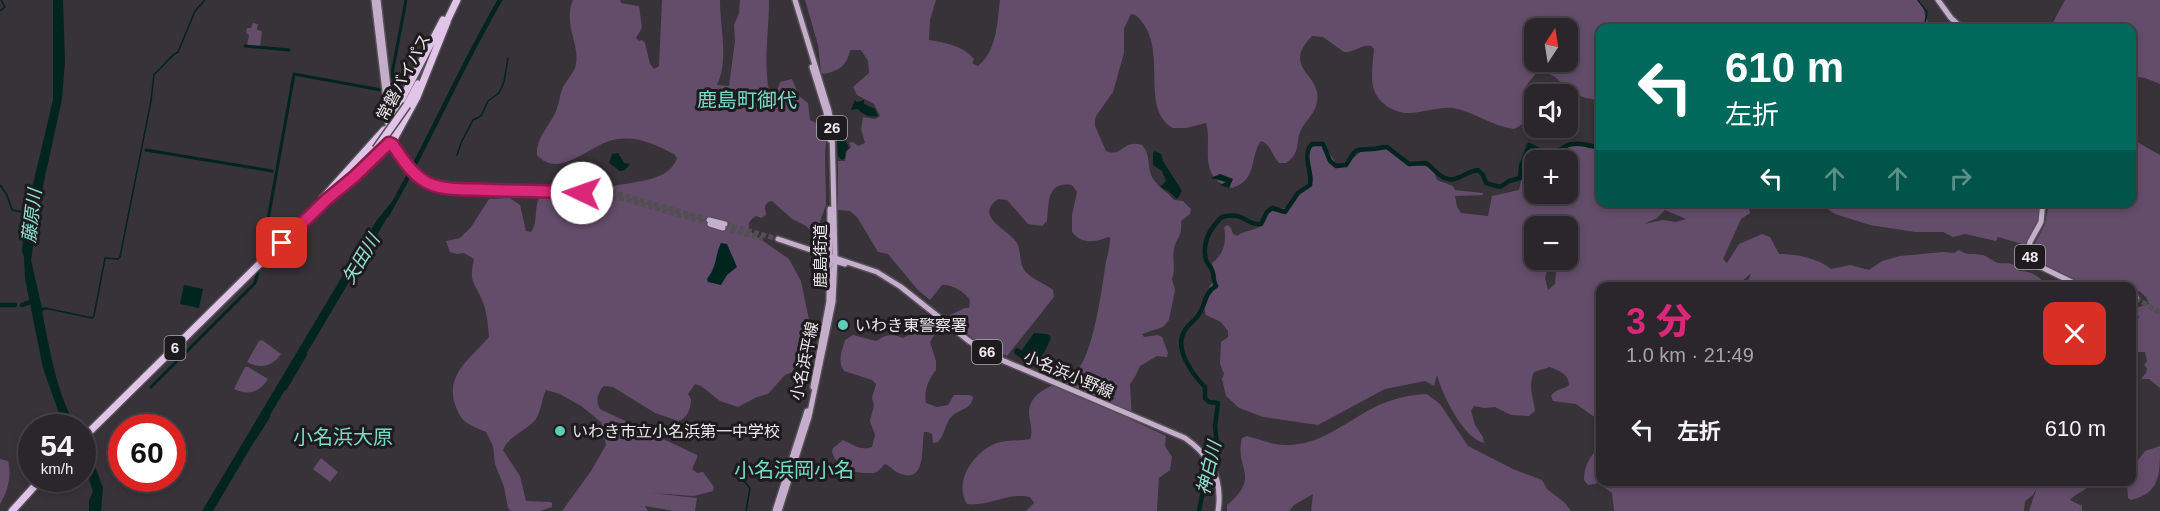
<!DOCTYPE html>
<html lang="ja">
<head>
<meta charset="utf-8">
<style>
  :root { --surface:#2a262b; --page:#322e33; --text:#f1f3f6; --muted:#a5a5a9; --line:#464347; --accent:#db2777 }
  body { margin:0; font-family:Helvetica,"Noto Sans JP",sans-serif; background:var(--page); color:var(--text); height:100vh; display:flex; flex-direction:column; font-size:22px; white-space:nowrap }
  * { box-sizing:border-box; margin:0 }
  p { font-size:20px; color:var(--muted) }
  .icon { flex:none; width:33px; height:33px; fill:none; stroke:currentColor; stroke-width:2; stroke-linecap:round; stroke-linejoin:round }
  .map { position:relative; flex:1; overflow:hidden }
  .side { position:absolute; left:1596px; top:282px; width:540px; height:204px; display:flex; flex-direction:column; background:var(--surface); border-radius:12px; box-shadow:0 3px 9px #0003,0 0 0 2px var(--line) }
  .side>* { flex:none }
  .banner { position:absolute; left:1596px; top:24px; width:540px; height:183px; border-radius:12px; box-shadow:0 3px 9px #0003,0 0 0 2px var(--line); background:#00695c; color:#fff; overflow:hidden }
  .needle { width:39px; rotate:12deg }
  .tools { position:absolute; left:1524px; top:18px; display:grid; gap:12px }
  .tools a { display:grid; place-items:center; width:54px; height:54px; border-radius:12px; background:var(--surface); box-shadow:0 3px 9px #0003,0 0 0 2px var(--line); font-size:30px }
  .speed { position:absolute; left:18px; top:414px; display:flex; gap:12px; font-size:30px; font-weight:700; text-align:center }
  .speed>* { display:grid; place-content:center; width:78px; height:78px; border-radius:50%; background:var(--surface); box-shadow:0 3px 9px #0003,0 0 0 2px var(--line); line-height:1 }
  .speed small { font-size:15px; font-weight:400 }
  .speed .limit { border:9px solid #d22; background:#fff; color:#111 }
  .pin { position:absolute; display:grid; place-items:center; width:51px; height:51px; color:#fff; margin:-26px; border-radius:12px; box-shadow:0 3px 9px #0006 }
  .me { position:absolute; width:66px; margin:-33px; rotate:273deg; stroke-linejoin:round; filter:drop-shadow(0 0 4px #0008) }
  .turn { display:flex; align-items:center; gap:21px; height:126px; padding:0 30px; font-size:27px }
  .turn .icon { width:78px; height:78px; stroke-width:2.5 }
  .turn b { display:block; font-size:42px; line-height:51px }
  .lanes { display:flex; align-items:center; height:57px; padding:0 30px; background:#0003; justify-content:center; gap:30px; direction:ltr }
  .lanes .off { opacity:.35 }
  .round { display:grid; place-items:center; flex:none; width:63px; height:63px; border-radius:12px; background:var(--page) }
  .headline { display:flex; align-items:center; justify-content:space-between; height:102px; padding:0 30px }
  h1 { font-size:36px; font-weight:800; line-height:45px; color:var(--accent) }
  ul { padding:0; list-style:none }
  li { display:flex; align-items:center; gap:18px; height:90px; padding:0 30px }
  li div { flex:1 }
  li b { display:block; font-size:22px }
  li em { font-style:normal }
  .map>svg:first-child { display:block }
  .green { fill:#634d6a; fill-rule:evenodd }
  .water { fill:#00241e }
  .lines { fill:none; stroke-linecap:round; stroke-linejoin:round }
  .stream { stroke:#00241e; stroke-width:1.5 }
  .canal { stroke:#00241e; stroke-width:3 }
  .river { stroke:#00241e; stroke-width:4.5 }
  .major-tunnel { stroke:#534d54; stroke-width:5; stroke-dasharray:5 2.5; stroke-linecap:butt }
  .major-casing { stroke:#554f56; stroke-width:8 }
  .highway-casing { stroke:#554f56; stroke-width:10 }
  .major { stroke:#c4aecb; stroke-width:5 }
  .highway { stroke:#e0c5e9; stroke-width:7 }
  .highway-bridge-casing { stroke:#554f56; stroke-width:10; stroke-linecap:butt }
  .highway-bridge { stroke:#e0c5e9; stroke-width:7 }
  .route-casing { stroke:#8e194d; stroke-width:15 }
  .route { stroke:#db2777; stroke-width:10 }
  .poi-dot { fill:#5dceb9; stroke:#1e1b1e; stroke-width:2 }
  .labels { text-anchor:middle; stroke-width:6; stroke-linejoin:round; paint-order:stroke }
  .shield { fill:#1e1b1e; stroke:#aeaaaf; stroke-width:1.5 }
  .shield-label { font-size:15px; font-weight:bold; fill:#ece8ed }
  .street-label { font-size:16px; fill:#ece8ed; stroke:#1e1b1e }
  .poi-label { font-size:16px; fill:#ece8ed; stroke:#1e1b1e; text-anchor:start }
  .water-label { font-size:18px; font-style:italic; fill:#8ee3d1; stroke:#1e1b1e }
  .quarter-label { font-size:20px; fill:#76dbc8; stroke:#1e1b1e }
</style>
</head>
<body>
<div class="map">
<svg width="2160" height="511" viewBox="0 0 2160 511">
  <rect width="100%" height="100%" fill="#383239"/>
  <path class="green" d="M 573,0 L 620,0 L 621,3 L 639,6 L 642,28 L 636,38 L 639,41 L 642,40 L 645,43 L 650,64 L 654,69 L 659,66 L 662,0 L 720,0 C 720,28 729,59 717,85 L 729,86 L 735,41 L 734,25 L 739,13 L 740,0 L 769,0 C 769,38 762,62 771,101 L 774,100 L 780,82 L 792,79 L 799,96 L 808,103 L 810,120 L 818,124 L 822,123 L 827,130 L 825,155 L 826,205 L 817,230 L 812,232 L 806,226 L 792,219 L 772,201 L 768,202 L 765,206 L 766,215 L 761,218 L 756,216 C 750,220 748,222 749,229 L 753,234 L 789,259 L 801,281 L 809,320 L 800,340 L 798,363 L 792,372 L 785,375 L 768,394 L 757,397 L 738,407 L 720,401 L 701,386 L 695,384 L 688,394 L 691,399 C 691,409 687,419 678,421 L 655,413 L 613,387 L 604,386 C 598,392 595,400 600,409 L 697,455 L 697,458 L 692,469 L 697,473 L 703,472 L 714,487 L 713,491 L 694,496 L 651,493 L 697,498 L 695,511 L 674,511 L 645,506 L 648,511 L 562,511 L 591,471 L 606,445 L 601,422 L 581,406 L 560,394 L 546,390 C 542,398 541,411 536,419 C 527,431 509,435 503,450 L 520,476 L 526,501 L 550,502 L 552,503 L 552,507 L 540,511 L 511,511 L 508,508 L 504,487 L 495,464 L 493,446 L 486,432 C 467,424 460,422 454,401 C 447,373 472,357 489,337 C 488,325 487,311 482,300 C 473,280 469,282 474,259 L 464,253 L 457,254 L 450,252 L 446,241 L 460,238 L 471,227 L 489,199 L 510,198 L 520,205 L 526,231 L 531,232 C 538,223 534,208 539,198 L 567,197 L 572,199 L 585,199 C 608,176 666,191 677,158 L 674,154 C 656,145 639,136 617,139 C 592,142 560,181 537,155 C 536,135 553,124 558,105 C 560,99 560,93 563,87 C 566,81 572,75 575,68 C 582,45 562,25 573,0 Z
    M 805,0 L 936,0 L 930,20 L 929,40 C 946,43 962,45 974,59 L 972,63 L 978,66 C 997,51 997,23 1000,0 L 1919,0 C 1927,9 1921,17 1934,28 L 1600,28 L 1600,100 C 1591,99 1581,98 1573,92 C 1561,84 1553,70 1537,72 L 1526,86 C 1531,101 1531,123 1514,129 C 1491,126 1473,111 1453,108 C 1439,107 1425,112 1411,113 C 1397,114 1379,105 1374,90 C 1370,79 1373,61 1374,49 L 1371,46 C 1360,44 1355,53 1344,52 L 1323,37 L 1312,36 C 1280,69 1323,74 1317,102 C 1315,115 1302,123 1299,135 C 1296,148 1299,154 1286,163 L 1279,163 C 1272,156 1271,144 1261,141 C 1249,158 1258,180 1232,188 C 1196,178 1213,145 1206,123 L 1186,128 L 1173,128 C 1140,110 1167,53 1142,22 C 1138,17 1137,15 1131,14 L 1124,29 L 1124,53 L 1113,92 L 1096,116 L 1095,120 L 1095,126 L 1106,151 C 1122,158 1123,139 1142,145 C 1152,155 1146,170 1154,180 C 1160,189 1168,192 1174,200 L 1183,201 L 1191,209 L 1190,214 L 1181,221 C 1183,236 1176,238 1174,249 C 1172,259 1176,270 1172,279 L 1175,290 L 1169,320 L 1163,327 L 1142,334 L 1144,337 L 1158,335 L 1162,337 L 1168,353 L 1167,357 L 1157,356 L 1140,366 L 1136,375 L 1130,384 L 1132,420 L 1166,436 L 1165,446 L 1172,457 L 1170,470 L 1159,478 L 1157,511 L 1026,511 L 1034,503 L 1030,497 C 1008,492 987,507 967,504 C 953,482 974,451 997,443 C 1007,440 1019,441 1030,439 C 1035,427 1025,415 1031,403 C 1040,385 1063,385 1076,372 C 1094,353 1102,287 1106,261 C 1108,254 1110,246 1110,238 L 1108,237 C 1094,243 1082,244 1072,232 L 1072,215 L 1077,192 L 1072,185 C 1046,181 1049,204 1047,221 L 1042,226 L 1028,224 L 1007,200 L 998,199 C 972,218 1012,230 1018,245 C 1022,257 1018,266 1029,275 C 1036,281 1046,284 1053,290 L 1054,297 L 1007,356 L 986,348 L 950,321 L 950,315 L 965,308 L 969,308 L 970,300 C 965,292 952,284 942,285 L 930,300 L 918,290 L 888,254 L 878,252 L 857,217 L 850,211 L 838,210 L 838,161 L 845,161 L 847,151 L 851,147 L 849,143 L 853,142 L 858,146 L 865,143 L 861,129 L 863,117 L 875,119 L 880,116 L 874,104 L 857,95 L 853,87 L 869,73 L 868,61 L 861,50 L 850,50 C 847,66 839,71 823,74 L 821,72 L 818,45 ZM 1534,28 L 1568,28 L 1568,62 L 1534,62 Z
    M 2065,0 L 2160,0 L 2160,84 L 2145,78 L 2132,76 L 2132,28 L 2050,28 Z
    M 253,23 L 258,24 L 257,30 L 262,31 L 260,47 L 247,45 L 249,35 L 246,33 L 247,28 L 251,28 Z
    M 2132,139 L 2160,155 L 2160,388 L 2149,379 L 2141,379 L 2146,373 L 2147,368 L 2144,365 L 2147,361 L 2145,352 L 2132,352 L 2132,322 L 2139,318 L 2136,308 L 2149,304 L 2146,297 L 2139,291 L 2132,293 L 2132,286 L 2089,286 L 2083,284 L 2045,265 L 2033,247 L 2045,224 L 2049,203 L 2132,202 Z
    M 1576,142 L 1600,150 L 1600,202 L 1748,203 L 1750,213 L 1741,219 L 1723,259 L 1727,263 L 1739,244 L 1762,234 L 1770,237 L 1779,254 C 1796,254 1818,258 1831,269 L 1850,265 L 1869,270 L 1882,261 L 1900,256 L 1943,252 L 1954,253 L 1959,250 C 1970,257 1971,252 1982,255 C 1988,256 1993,262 1999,263 C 2009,264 2013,261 2019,271 C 2029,270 2041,277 2046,285 L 2059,284 L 2063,286 L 1740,286 L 1749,279 L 1751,273 L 1737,286 L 1600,286 L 1600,421 L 1576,404 L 1553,401 L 1551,396 C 1556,388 1564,390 1569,385 C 1569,374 1559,371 1550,367 L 1534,372 C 1528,387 1533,396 1535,411 L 1529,416 L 1511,415 L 1495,407 L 1484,408 L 1474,406 L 1471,411 L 1475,425 L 1483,437 L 1484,443 C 1463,438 1442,394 1437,375 L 1434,386 L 1425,381 L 1385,389 L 1318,425 L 1263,417 L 1239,408 L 1226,396 L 1222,379 L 1224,374 L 1220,364 L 1221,342 L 1228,337 L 1228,331 L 1221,322 L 1206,315 C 1201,299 1208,289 1216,276 L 1212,263 C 1224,254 1227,241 1224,227 L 1228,225 L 1231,228 L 1233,234 L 1237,236 C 1245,229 1259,231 1264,223 C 1267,220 1267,214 1268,209 L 1287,208 L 1295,194 L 1309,185 L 1313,179 C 1311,167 1305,158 1312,147 L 1322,145 C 1328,149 1333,160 1338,166 L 1344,165 L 1362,151 L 1392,148 C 1398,154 1404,160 1412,163 C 1425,169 1432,161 1437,180 L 1453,186 L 1455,190 L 1483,193 L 1483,195 L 1455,196 L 1457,207 L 1461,213 L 1488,216 L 1492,196 L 1519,190 L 1527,155 L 1534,149 L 1552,153 L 1560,146 ZM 1534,160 L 1568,160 L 1568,194 L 1534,194 ZM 1665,210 L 1686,219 L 1676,222 L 1663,220 L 1644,224 L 1657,218 ZM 1534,226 L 1568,226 L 1568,260 L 1557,260 L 1555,284 L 1548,290 L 1545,278 L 1550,260 L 1534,260 Z
    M 1819,203 L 2040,203 L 2037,227 L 2025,245 L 1998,237 L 1996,241 L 1965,234 L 1953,237 L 1943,232 L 1915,232 L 1870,225 L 1835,214 Z
    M 933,325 L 939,327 L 930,342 L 936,361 L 936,370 C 929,378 923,393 926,403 L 937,407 L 948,405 L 954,395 L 970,395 L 973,397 C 972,409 960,409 952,416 C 945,423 945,435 938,442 L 933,443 L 932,434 L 928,432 L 924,432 C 921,446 927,483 901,474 C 894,472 891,466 885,464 C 882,466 881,469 878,471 C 875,474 872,473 869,473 C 854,474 836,467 832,452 L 833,448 L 843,440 C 855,445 859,451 872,447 L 875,435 L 870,421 L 874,405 L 872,398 L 876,384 L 872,380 L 844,371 C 837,361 842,351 845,340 L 853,335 L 876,341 C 886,334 892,333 903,338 L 911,334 L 922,334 Z
    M 262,340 L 281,354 C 272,367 260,369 247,362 L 259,341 Z
    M 245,367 L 248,367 L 268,379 C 260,392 248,396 234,389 Z
    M 1427,394 L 1440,404 L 1468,446 L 1513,469 L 1542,480 L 1547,489 L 1565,503 L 1571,511 L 1311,511 L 1313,494 L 1294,505 L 1289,511 L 1227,511 L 1227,505 C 1262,476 1234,469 1242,438 L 1247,436 C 1258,439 1271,444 1283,445 C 1318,447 1344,423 1373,408 C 1390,399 1408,395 1427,394 Z
    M 1600,446 L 1600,473 L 1596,484 L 1588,485 L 1584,480 C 1584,466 1590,456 1600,446 Z
    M 2160,446 C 2160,475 2160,493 2131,500 L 2128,498 L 2127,482 L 2132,482 L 2132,468 L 2145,451 Z
    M 321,458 L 338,472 L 330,482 L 313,469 Z
    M 0,459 L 8,461 C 12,474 8,492 0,504 Z
    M 1604,482 L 2040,482 L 2033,495 L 2025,501 L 2024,511 L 1614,511 L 1612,493 L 1602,486 Z
    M 2043,482 L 2093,482 C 2088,490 2077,492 2070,500 L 2082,506 L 2082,511 L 2029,511 L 2037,487 Z"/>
  <path class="water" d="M 53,0 L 63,0 L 65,62 L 62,99 L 41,195 L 31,260 L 42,308 L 47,307 L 47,309 L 42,311 C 50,351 56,391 76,427 L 65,427 L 62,422 L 43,368 L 25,279 L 24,256 L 22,252 L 23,234 L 32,188 L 53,100 Z
    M 855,100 L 857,102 L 864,100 L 864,104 L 875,109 L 878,116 C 871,118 863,115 858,109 L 851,110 Z
    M 842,133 L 849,148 L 845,152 L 845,158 L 842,160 L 838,156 L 837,134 Z
    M 1155,151 L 1161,154 L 1163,161 L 1182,191 L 1177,199 L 1168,191 L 1160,187 L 1166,181 L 1162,171 L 1153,165 L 1153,153 Z
    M 618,153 L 624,163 L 630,164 L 625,170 L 620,171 L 609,163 L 612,154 Z
    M 1220,174 L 1233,179 L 1229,188 L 1220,185 L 1226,182 L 1211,178 Z
    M 395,198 L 387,218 L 213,511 L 202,511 L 355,255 L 377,220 Z
    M 721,243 L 727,244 L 737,267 L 727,275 L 721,285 L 708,282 L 707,279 C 717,267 715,255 721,243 Z
    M 184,285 L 203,289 L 199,308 L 180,304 Z
    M 1034,333 L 1047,334 L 1051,337 C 1047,348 1042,361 1029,364 L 1015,354 L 1014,351 L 1016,348 L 1022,350 Z
    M 82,439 L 89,450 L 96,446 L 98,449 L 90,453 L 103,488 L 101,511 L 89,511 L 89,500 L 93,492 L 83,459 Z"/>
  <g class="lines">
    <path class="stream" d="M 1918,0 L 1927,12 L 1924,28
      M 0,11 L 5,7 L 1,0
      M 457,155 L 461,143 L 473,120 L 481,116 L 488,101 L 499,93 L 504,82 L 508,58
      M 0,185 L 7,195 L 12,210 L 28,213
      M 45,308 L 92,318 L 94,316 L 105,258 L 118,259 L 120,257 L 151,101 L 154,74 C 163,68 168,57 178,52 L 195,11 L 205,0
      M 744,481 L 750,488 L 746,511"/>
    <path class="canal" d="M 245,46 L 289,50
      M 391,79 L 406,0
      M 146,150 L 272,171
      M 261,259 L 294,74 L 381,90
      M 151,387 L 255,283 L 260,265"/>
    <path class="river" d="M 387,215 C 428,145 459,70 500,0
      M 0,305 L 15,305
      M 22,305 L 33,301
      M 285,388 L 305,354
      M 255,437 L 268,416
      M 1199,511 L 1207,470 L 1217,446 L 1215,426 L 1218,403 L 1209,402 L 1205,398 L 1205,387 C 1193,375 1174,349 1184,332 C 1187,325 1195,321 1199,314 C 1206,304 1204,293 1216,286 C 1213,280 1214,279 1213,273 C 1212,268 1208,265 1206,260 C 1202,243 1210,228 1222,217 C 1246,211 1244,225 1261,224 L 1267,212 L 1272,208 L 1285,212 L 1298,193 L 1310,185 C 1313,171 1301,155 1312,144 L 1323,144 L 1330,161 L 1336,166 L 1346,165 C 1357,148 1352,150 1372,149 C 1377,149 1382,147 1387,147 L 1409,164 L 1426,163 C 1432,167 1435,172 1441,176 C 1455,186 1465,171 1478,170 L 1483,175 L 1486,183 L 1500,187 L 1509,181 L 1520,178 L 1521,166 L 1529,145 L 1550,155 C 1566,147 1567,141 1587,145 C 1593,147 1595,145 1600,150"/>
    <path class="major-tunnel" d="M 581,189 L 609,191 L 709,220
      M 582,193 L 624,199 L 708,223
      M 725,224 L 778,239
      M 723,228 L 763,239
      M 2136,298 L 2160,313"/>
    <defs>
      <path id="major" d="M 374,0 L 389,125
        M 378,0 L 391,113
        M 1938,0 L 1951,18 L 1962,28
        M 812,67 L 826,112 L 830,140
        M 394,146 L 409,168 L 428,183 L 438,186 L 462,189 L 582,193
        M 564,189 L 581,189
        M 2043,202 L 2041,222 L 2030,242 L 2028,254 L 2035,264 L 2080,286
        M 709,220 L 725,224
        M 710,224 L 723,228
        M 778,239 L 877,272 L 901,287 L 969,341 L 997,358 L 1185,438 C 1211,456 1223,480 1218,511
        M 825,258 L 845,264
        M 2132,297 L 2136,298
        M 813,387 L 829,301 L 830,209
        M 775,511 L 807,411
        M 779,511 L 809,417 L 833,302 L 835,257 L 832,128 L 829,111 L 795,0"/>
      <path id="highway" d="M 445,25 L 457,0
        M 407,105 L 418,84
        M 402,124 L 396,127 L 389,124 L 443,20
        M 395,137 L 417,97 L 447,22
        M 384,147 L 391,143 L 395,148
        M 376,155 L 384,147 L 390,131
        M 322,199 L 384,130 L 390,128 L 393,131
        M 82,439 L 376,149
        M 12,511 L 42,478"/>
    </defs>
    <use href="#major" class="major-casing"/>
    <use href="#highway" class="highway-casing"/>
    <use href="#major" class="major"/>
    <use href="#highway" class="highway"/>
    <defs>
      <path id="highway-bridge" d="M 376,149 L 407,105"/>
    </defs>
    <use href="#highway-bridge" class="highway-bridge-casing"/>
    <use href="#highway-bridge" class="highway-bridge"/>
  </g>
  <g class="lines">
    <defs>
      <path id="route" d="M 282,243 L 326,200 L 355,176 L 389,143 L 392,144 C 403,159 412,176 430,184 C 448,191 470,189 489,190 C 520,191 551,191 582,193"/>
    </defs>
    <use href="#route" class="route-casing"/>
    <use href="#route" class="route"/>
  </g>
  <g class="poi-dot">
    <circle cx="843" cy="325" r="6"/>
    <circle cx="560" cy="431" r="6"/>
  </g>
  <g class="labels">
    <g class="shield">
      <rect x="817" y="116" width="30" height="24" rx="4.5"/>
      <rect x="2015" y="245" width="30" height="24" rx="4.5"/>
      <rect x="164.5" y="336" width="21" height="24" rx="4.5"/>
      <rect x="972" y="340" width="30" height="24" rx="4.5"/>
    </g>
    <g class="shield-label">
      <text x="832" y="133">26</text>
      <text x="2030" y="262">48</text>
      <text x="175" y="353">6</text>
      <text x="987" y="357">66</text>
    </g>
    <g class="street-label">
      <text transform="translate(403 77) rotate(-62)" y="6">常磐バイパス</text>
      <text transform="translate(820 256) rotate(-90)" y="6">鹿島街道</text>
      <text transform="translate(804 361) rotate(-78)" y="6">小名浜平線</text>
      <text transform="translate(1069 374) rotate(23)" y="6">小名浜小野線</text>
    </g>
    <g class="poi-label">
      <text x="855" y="331">いわき東警察署</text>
      <text x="572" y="437">いわき市立小名浜第一中学校</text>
    </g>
    <g class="water-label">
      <text transform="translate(32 216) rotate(-83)" y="6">藤原川</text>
      <text transform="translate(361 259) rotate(-59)" y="6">矢田川</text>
      <text transform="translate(1209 468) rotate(-77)" y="6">神白川</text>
    </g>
    <g class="quarter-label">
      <text x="747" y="107">鹿島町御代</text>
      <text x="343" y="444">小名浜大原</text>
      <text x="794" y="477">小名浜岡小名</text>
    </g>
  </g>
</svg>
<div class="tools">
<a><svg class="needle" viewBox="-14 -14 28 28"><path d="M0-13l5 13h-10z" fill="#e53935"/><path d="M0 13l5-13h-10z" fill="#a5a5a9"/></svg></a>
<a><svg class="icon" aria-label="sound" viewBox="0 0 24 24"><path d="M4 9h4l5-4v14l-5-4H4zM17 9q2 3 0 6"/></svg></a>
<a>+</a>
<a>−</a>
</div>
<div class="speed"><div>54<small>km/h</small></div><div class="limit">60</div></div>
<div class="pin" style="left:282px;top:243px;background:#d93025"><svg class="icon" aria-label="arrive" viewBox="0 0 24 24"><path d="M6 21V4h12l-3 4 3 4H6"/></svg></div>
<svg class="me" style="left:582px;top:193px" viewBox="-20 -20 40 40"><circle r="19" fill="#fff"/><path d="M0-13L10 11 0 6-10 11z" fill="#db2777"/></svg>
<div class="banner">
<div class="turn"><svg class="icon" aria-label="left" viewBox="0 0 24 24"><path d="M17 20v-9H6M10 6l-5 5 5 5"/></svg><div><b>610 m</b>左折</div></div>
<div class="lanes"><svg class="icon" aria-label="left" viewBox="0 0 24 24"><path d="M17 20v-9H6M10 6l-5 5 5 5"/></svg><svg class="icon off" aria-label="ahead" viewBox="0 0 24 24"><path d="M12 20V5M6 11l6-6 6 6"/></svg><svg class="icon off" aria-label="ahead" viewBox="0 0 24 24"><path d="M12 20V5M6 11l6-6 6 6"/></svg><svg class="icon off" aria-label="right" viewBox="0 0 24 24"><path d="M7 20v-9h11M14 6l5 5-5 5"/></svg></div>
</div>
<section class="side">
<div class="headline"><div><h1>3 分</h1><p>1.0 km · 21:49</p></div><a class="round" style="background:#d93025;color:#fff"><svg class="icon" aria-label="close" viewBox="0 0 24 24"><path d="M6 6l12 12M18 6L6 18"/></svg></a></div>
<ul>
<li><svg class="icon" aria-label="left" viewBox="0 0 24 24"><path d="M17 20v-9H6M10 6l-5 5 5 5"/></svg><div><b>左折</b></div><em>610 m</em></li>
</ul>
</section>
</div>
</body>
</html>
